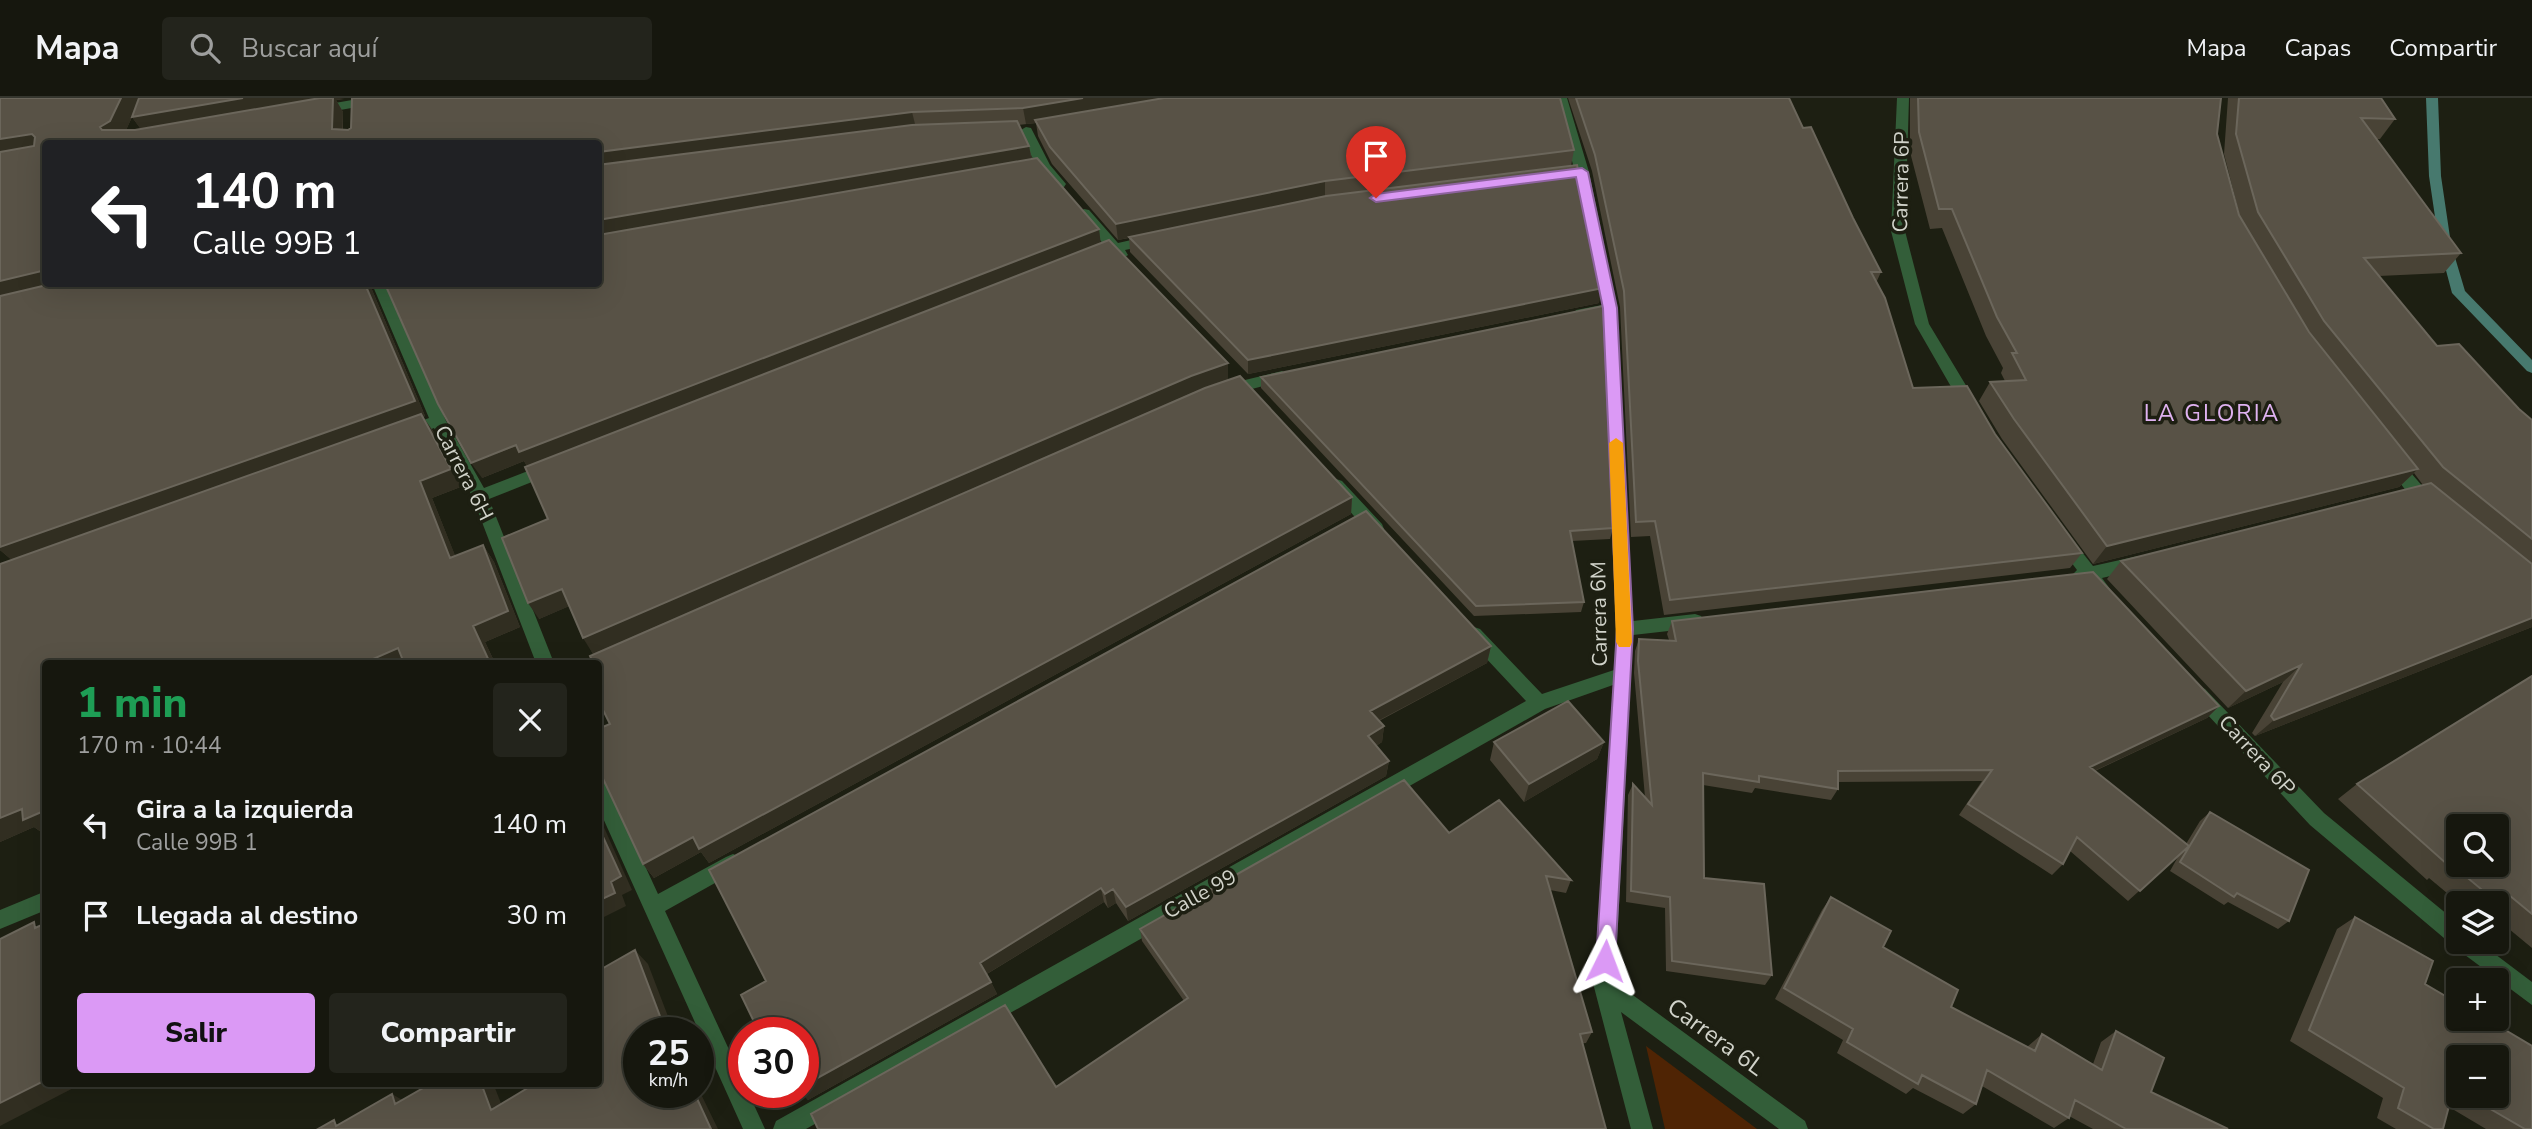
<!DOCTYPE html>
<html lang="es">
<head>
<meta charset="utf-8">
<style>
  :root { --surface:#16170e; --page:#23241c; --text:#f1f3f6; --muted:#9e9f9e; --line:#35362e; --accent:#db99f5 }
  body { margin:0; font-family:"Nunito Sans",sans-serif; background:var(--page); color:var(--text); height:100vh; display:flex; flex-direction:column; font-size:26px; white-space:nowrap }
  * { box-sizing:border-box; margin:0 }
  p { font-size:23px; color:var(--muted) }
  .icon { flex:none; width:38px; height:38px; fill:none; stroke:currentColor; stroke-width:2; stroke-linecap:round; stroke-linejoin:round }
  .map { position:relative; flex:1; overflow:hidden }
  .panel { position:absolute; left:42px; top:562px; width:560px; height:427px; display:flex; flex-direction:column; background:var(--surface); border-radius:7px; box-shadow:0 7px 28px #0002,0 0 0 2px var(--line) }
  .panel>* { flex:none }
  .guide { position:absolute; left:42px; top:42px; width:560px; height:147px; border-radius:7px; box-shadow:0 7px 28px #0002,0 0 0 2px var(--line); background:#202124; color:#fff; overflow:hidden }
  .buttons { position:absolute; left:2446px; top:716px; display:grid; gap:14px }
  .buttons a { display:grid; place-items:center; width:63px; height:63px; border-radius:7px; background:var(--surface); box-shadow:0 7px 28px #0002,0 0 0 2px var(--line); font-size:35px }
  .speed { position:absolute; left:623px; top:919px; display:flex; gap:14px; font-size:35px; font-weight:700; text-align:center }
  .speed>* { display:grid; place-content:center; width:91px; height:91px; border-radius:50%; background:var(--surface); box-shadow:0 7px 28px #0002,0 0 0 2px var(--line); line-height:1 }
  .speed small { font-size:18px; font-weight:400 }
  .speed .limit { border:10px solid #d22; background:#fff; color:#111 }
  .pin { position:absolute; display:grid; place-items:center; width:60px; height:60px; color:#fff; margin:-72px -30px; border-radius:50% 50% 50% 0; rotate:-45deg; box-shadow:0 0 7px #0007 }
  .pin .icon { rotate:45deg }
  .me { position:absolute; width:77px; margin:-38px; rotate:3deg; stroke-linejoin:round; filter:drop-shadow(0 0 5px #0008) }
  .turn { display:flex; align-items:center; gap:24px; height:147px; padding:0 35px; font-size:32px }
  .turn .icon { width:91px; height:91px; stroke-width:2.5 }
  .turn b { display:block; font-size:49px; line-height:60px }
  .round { display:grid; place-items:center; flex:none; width:74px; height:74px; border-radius:7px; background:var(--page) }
  .head { display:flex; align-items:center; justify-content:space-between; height:119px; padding:0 35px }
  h1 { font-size:42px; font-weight:800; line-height:52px; color:#1e9e55 }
  .button { display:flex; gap:14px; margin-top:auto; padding:14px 35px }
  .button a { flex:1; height:80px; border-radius:7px; background:var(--accent); color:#111; font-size:28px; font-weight:800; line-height:80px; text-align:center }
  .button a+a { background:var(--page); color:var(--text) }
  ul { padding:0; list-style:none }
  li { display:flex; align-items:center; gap:21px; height:91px; padding:0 35px }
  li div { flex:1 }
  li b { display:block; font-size:26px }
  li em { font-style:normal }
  header { display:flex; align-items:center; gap:42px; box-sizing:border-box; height:98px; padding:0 35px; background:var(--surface); border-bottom:2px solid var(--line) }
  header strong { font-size:33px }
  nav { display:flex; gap:38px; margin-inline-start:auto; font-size:24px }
  .search { width:490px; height:63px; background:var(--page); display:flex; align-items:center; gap:18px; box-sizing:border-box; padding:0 24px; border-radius:7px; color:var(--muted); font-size:26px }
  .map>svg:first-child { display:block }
  .green { fill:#4f2404 }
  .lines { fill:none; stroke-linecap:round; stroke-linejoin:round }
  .stream { fill:#47796e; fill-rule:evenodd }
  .minor { fill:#335e39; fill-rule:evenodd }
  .wall { fill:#494336; fill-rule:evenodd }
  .shaded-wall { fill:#312e21 }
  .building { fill:#585246; stroke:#6b665b; stroke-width:2; fill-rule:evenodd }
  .route { fill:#db99f5; stroke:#8e639f; stroke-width:2 }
  .slow { fill:#f59e0b }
  .labels { text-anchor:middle; stroke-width:7; stroke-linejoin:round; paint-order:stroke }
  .street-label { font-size:21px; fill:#d1d3ca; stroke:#1d1f12 }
  .neighbourhood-label { font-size:23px; letter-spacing:2px; fill:#dfb2f1; stroke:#1d1f12 }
  .near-street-label { font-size:24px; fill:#d1d3ca; stroke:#1d1f12 }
</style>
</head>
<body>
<header>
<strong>Mapa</strong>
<div class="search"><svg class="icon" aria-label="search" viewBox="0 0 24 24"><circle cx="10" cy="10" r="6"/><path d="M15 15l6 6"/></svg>Buscar aquí</div>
<nav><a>Mapa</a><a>Capas</a><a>Compartir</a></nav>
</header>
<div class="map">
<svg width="2532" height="1031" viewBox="0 0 2532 1031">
  <rect width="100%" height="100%" fill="#1d1f12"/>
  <path class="green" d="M 1646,948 L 1757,1031 L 1665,1031 Z"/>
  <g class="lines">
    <path class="stream" d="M 2426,0 L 2438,0 L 2441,78 L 2451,146 L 2465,193 L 2532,262 L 2532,275 L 2527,273 L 2452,195 L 2439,146 L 2429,78 Z"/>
    <path class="minor" d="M 1555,0 L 1567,0 L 1589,74 L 1617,210 L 1633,523 L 1695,516 L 1701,518 L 1704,523 L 1701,528 L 1695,530 L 1633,537 L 1615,884 L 1805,1023 L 1808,1031 L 1779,1031 L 1621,914 L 1653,1031 L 1631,1031 L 1594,889 L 1613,587 L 1545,611 L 806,1031 L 773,1031 L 776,1023 L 1526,603 L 1468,541 L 1465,536 L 1468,531 L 1474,529 L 1480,531 L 1542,596 L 1614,572 L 1616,531 L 1603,217 L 1581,221 L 1574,216 L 1576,212 L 1602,207 L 1575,74 Z
      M 1897,0 L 1909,0 L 1905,133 L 1929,226 L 1979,309 L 1971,315 L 1965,313 L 1915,226 L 1891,133 Z
      M 352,2 L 358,6 L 357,9 L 318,16 L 312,12 L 318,8 Z
      M 1026,29 L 1031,30 L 1050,67 L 1066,86 L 1064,89 L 1054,89 L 1037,69 L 1019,33 Z
      M 1084,111 L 1089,112 L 1118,145 L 1153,137 L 1160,142 L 1158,145 L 1125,152 L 1128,157 L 1121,162 L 1112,156 L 1096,162 L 1091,160 L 1091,154 L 1105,148 L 1077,115 Z
      M 372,186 L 386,186 L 446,323 L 484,390 L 551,364 L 559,370 L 557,374 L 489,401 L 554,565 L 536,565 L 472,398 L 434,330 L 405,341 L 397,335 L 399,331 L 429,320 Z
      M 1282,273 L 1290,278 L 1287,282 L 1225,298 L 1217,292 L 1220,288 Z
      M 2392,358 L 2398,360 L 2437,405 L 2435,409 L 2423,409 L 2410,398 L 2384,364 Z
      M 1336,381 L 1342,383 L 1382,426 L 1384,431 L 1382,436 L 1370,436 L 1330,391 L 1328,387 L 1330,383 Z
      M 2064,437 L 2070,439 L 2093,468 L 2138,458 L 2144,460 L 2147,465 L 2144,470 L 2102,480 L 2110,491 L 2107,496 L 2095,496 L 2085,484 L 2074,483 L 2071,478 L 2077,472 L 2056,444 L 2058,439 Z
      M 2199,588 L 2205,591 L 2324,715 L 2459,826 L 2459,844 L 2479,844 L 2532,884 L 2532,907 L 2457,851 L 2310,727 L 2193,601 L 2190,596 L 2193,591 Z
      M 598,679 L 605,681 L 658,796 L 726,759 L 733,756 L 740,759 L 743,765 L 740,771 L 665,813 L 744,984 L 744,994 L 748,994 L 765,1031 L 743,1031 L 598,709 Z
      M 46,793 L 46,812 L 0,831 L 0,812 Z"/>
  </g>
  <path class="wall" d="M 0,0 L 344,1 L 336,2 L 343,14 L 343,32 L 348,32 L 351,30 L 352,0 L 1560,0 L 1574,52 L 1571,68 L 1599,205 L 1248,276 L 1130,154 L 1129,140 L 1118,142 L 1052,66 L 1038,38 L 1036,25 L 1018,27 L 1029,48 L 1032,61 L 1099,131 L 1100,145 L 1228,265 L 1228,282 L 1352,399 L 1351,416 L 709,765 L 701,754 L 654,780 L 643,766 L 602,678 L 598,677 L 598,632 L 1220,285 L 1192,295 L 593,556 L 569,508 L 539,521 L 548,421 L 527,368 L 524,363 L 482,380 L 598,186 L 46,46 L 46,186 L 371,186 L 370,187 L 425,318 L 423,319 L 433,333 L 463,388 L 432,400 L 455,458 L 483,447 L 494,464 L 520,529 L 485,544 L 495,565 L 46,565 L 46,736 L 44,736 L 34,729 L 0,744 L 0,475 L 12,462 L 0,452 ZM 132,19 L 141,31 L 126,32 Z
    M 1568,0 L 1789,0 L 1803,30 L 1881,174 L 1876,185 L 1913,290 L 1995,336 L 2082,455 L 2070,470 L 1664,517 L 1650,438 L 1631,439 L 1620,209 L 1592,73 Z
    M 1910,0 L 2221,0 L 2217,36 L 2240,119 L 2224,56 L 2228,0 L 2381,0 L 2395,21 L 2380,41 L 2376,41 L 2461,155 L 2444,175 L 2379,178 L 2437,248 L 2519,311 L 2532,322 L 2532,529 L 2255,638 L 2252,635 L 2283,584 L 2228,610 L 2107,481 L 2121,463 L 2423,387 L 2414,375 L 2399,389 L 2093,466 L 2002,341 L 1979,303 L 1990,284 L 2005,283 L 2001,275 L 2003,270 L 1986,238 L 1942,130 L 1930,131 L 1910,54 Z
    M 1261,279 L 1613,430 L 1610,441 L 1572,443 L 1584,504 L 1581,514 L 1474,518 L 1261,290 Z
    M 1672,523 L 2219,608 L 2207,620 L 2095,673 L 2186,746 L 2200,723 L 2210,714 L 2289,823 L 2278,831 L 2228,804 L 2224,807 L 2170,773 L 2179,757 L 2128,803 L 2070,753 L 2063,766 L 2052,777 L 1959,717 L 1982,683 L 1838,684 L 1838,691 L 1831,702 L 1755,690 L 1752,695 L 1703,687 L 1704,780 L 1772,877 L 1765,887 L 1666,873 L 1665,810 L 1626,804 L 1628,697 L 1633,686 L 1645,699 L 1634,575 L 1635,553 L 1639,541 L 1669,542 L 1667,536 Z
    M 1491,548 L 1487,565 L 1379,623 L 1384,628 L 1382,644 L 1376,648 L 1389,663 L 1386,678 L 1128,823 L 1116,805 L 1108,810 L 1104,804 L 987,876 L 997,896 L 808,1002 L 803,996 L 795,1000 L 790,994 L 803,994 L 803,934 Z
    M 2532,578 L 2532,850 L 2497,821 L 2497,805 L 2459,805 L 2429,780 L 2427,782 L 2338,701 L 2357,686 Z
    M 1494,644 L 1604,644 L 1597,661 L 1524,704 L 1490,662 Z
    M 1449,735 L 1571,782 L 1566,795 L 1550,792 L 1592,934 L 1586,945 L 1056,989 L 1184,903 L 1142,843 L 1140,831 Z
    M 1831,799 L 1883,849 L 1951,909 L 2027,949 L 2042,936 L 2093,966 L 2101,944 L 2116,933 L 2151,994 L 2228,1031 L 2093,1031 L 2069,1018 L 2069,1020 L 2054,1030 L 1982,988 L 1976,1006 L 1963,1016 L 1913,990 L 1906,996 L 1837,955 L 1843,942 L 1775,901 L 1822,812 Z
    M 2355,819 L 2425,886 L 2532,1031 L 2486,1031 L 2449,1009 L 2443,1031 L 2396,1031 L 2377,1020 L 2383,1000 L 2290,943 L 2337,831 ZM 2459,959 L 2497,998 L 2459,998 Z"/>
  <path class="shaded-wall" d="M 121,0 L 345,0 L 336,2 L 343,14 L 342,46 L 144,36 L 132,19 L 123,39 L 112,45 L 100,29 Z
    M 1083,0 L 1183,0 L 1035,22 L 1036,25 L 1026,26 L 1023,10 Z
    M 912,14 L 916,30 L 598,71 L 598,54 Z
    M 32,36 L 46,52 L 0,59 L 0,41 Z
    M 1029,48 L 1032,64 L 598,139 L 598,122 Z
    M 1325,83 L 1325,99 L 1118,142 L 1116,126 Z
    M 1099,131 L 1101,147 L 528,370 L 524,363 L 482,380 L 471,365 Z
    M 46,172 L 46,186 L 73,186 L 0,203 L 0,183 Z
    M 365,186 L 371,186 L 370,187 L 425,318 L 423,319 L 433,333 L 463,388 L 432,400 L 463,477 L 15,465 L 0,452 L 0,449 Z
    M 1603,190 L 1599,205 L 1248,276 L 1248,262 Z
    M 1228,265 L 1228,282 L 1192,295 L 593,556 L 583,540 L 1191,278 Z
    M 2418,371 L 2399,389 L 2093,466 L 2107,448 Z
    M 1352,399 L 1351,416 L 709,765 L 701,754 L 654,780 L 643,766 L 693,739 Z
    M 483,447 L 494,464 L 520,529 L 485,544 L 495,565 L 490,565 L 473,528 Z
    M 562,491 L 572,507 L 539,521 L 528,505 Z
    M 2532,520 L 2532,529 L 2255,638 L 2274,622 Z
    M 1491,548 L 1487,565 L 1368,628 L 1370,613 Z
    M 398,550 L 411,565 L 364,565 Z
    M 2301,567 L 2283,584 L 2228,610 L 2246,593 Z
    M 2219,608 L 2207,620 L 2079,680 L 2090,669 Z
    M 1384,628 L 1382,644 L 1366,654 L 1368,638 Z
    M 1604,644 L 1597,661 L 1524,704 L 1529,686 Z
    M 1389,663 L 1386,678 L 1128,823 L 1126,809 Z
    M 22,711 L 46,712 L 46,736 L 44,736 L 34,729 L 0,744 L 0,720 Z
    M 598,716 L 632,792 L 622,797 L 626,808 L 598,822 L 598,803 L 611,784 L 598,728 Z
    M 1101,790 L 1104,804 L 985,877 L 980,865 Z
    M 1113,791 L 1116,805 L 1108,810 L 1105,796 Z
    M 635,852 L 648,866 L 674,934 L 666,934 Z
    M 991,884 L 997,896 L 808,1002 L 803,996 L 795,1000 L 790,994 L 803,994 L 803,988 Z
    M 46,982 L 46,985 L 83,985 L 0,1028 L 0,1005 Z
    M 481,985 L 493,985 L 508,1023 L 491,1012 Z
    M 698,990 L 718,1031 L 711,1031 L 694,994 L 698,994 Z
    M 392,996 L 411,1007 L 395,1006 Z"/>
  <path class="building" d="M 0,0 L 121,0 L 110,23 L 100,29 L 102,32 L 135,32 L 320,0 L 333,0 L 332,31 L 348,32 L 351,30 L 352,0 L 1083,0 L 1023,10 L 912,14 L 598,54 L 598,46 L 46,46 L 46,172 L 0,183 L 0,54 L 34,48 L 35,39 L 32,36 L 0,41 Z
    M 139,0 L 243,0 L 132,19 Z
    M 1164,0 L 1560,0 L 1574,52 L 1325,83 L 1116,126 L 1050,49 L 1035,22 Z
    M 1576,0 L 1789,0 L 1803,30 L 1811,29 L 1853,120 L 1881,174 L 1871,174 L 1885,200 L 1913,290 L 1967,288 L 1995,336 L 2082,455 L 1670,502 L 1655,423 L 1636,424 L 1624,193 L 1595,57 Z
    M 1918,0 L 2221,0 L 2217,36 L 2239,117 L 2309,234 L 2418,371 L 2107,448 L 2014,321 L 1990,284 L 2026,282 L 2012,255 L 2017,255 L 1997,219 L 1952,111 L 1939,111 L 1919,34 Z
    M 2239,0 L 2381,0 L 2395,21 L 2361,20 L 2461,155 L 2364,160 L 2437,248 L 2459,246 L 2519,311 L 2532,322 L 2532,441 L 2443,369 L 2324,223 L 2258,114 L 2236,36 Z
    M 1017,23 L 1029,48 L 598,122 L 598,67 L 912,27 Z
    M 1037,60 L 1099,131 L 519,354 L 516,347 L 471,365 L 438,306 L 385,186 L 598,186 L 598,137 Z
    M 1577,67 L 1603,190 L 1248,262 L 1129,139 L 1326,98 Z
    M 1109,142 L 1228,265 L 1191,278 L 583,540 L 562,491 L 528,505 L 502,440 L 548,421 L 525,369 Z
    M 51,186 L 365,186 L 415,303 L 0,449 L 0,198 Z
    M 1603,208 L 1613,430 L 1570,433 L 1584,504 L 1476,508 L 1261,279 Z
    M 1240,278 L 1352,399 L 699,751 L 693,739 L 643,766 L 598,670 L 598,631 L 610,626 L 598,602 L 598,565 L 593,565 L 590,558 L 1205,290 Z
    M 421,316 L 451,371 L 420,383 L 450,460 L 483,447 L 508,513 L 473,528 L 490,565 L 404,565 L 398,550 L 364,565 L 46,565 L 46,712 L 23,722 L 22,711 L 0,720 L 0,466 Z
    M 2431,385 L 2532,466 L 2532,520 L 2274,622 L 2271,618 L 2301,567 L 2246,593 L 2121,463 Z
    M 1366,413 L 1491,548 L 1370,613 L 1384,628 L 1368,638 L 1389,663 L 1126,809 L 1113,791 L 1105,796 L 1101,790 L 980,865 L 991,884 L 803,988 L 803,934 L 759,934 L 741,897 L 766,883 L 709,772 Z
    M 2093,474 L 2219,608 L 2090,669 L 2189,748 L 2140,793 L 2077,739 L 2063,766 L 1968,706 L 1992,672 L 1838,673 L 1838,691 L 1759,678 L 1759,684 L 1703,675 L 1704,780 L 1764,786 L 1772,877 L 1672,863 L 1670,799 L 1631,793 L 1633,686 L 1652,707 L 1638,563 L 1639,541 L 1676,543 L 1672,523 Z
    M 2532,578 L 2532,816 L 2509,797 L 2499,806 L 2451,766 L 2449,768 L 2357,686 ZM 2459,728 L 2497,728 L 2497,766 L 2459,766 Z
    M 1568,603 L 1604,644 L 1529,686 L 1494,644 Z
    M 1404,682 L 1449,735 L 1499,702 L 1571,782 L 1546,778 L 1592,934 L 1580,936 L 1606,1031 L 818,1031 L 811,1016 L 1005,907 L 1056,989 L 1188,900 L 1140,831 Z
    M 2210,714 L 2309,772 L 2289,823 L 2237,795 L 2234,799 L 2180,764 Z
    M 598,728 L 621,778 L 611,784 L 615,795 L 598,803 Z
    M 1831,799 L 1891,833 L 1883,849 L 1958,892 L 1951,909 L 2035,953 L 2042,936 L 2102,972 L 2116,933 L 2164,960 L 2151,994 L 2228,1031 L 2126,1031 L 2075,1002 L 2069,1020 L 1987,972 L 1976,1006 L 1922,977 L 1918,986 L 1847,944 L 1853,931 L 1784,890 Z
    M 2355,819 L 2433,863 L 2425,886 L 2459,906 L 2459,920 L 2485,920 L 2532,948 L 2532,1031 L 2525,1031 L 2468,998 L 2497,998 L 2497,959 L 2459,959 L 2459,992 L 2454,989 L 2443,1031 L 2434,1031 L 2398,1010 L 2404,990 L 2309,932 Z
    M 34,824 L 35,830 L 46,825 L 46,982 L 0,1005 L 0,841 Z
    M 635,852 L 666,934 L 639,934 L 639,994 L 694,994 L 711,1031 L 318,1031 L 334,1022 L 336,1028 L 392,996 L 395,1006 L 432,985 L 481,985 L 491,1012 L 536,985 L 598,985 L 598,873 Z"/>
  <path class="route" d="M 1582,70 L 1588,74 L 1617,210 L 1633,531 L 1615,863 L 1612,869 L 1605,872 L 1599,869 L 1596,863 L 1617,531 L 1603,210 L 1576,79 L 1376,104 L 1370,100 L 1376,96 Z"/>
  <path class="slow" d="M 1616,340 L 1623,345 L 1632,544 L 1630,549 L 1619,549 L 1616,544 L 1609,345 Z"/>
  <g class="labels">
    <g class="street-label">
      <text transform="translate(1901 84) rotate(-89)" y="7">Carrera 6P</text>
      <text transform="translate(464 375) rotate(63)" y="7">Carrera 6H</text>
      <text transform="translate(1599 516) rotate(-91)" y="7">Carrera 6M</text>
      <text transform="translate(2257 657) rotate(47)" y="7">Carrera 6P</text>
      <text transform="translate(1200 796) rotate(-29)" y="7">Calle 99</text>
    </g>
    <g class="neighbourhood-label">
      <text x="2212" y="323">LA GLORIA</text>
    </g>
    <g class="near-street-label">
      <text transform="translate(1716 939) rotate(36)" y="8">Carrera 6L</text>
    </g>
  </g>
</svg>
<div class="buttons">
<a><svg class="icon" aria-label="search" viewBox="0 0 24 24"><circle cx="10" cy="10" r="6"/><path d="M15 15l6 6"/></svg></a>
<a><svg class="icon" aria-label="layers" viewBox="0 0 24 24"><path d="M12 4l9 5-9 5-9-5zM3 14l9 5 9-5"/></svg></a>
<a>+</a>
<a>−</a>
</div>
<div class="speed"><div>25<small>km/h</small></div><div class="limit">30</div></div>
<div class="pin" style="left:1376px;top:100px;background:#d93025"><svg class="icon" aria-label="arrive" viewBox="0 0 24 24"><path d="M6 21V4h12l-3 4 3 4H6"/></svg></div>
<svg class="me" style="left:1605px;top:863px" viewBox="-20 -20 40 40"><path d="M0-17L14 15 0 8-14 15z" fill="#db99f5" stroke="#fff" stroke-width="4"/></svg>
<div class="guide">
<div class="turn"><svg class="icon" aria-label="left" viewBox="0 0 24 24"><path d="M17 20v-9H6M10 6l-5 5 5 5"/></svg><div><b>140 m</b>Calle 99B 1</div></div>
</div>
<section class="panel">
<div class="head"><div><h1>1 min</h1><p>170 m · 10:44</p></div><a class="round"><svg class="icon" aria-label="close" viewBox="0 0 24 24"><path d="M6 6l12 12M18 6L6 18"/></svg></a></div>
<ul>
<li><svg class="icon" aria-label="left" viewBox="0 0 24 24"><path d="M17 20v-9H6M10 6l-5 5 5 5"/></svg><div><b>Gira a la izquierda</b><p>Calle 99B 1</p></div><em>140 m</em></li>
<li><svg class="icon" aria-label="arrive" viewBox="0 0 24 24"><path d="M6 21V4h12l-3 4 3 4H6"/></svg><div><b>Llegada al destino</b></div><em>30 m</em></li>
</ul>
<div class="button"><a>Salir</a><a>Compartir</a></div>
</section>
</div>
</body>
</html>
